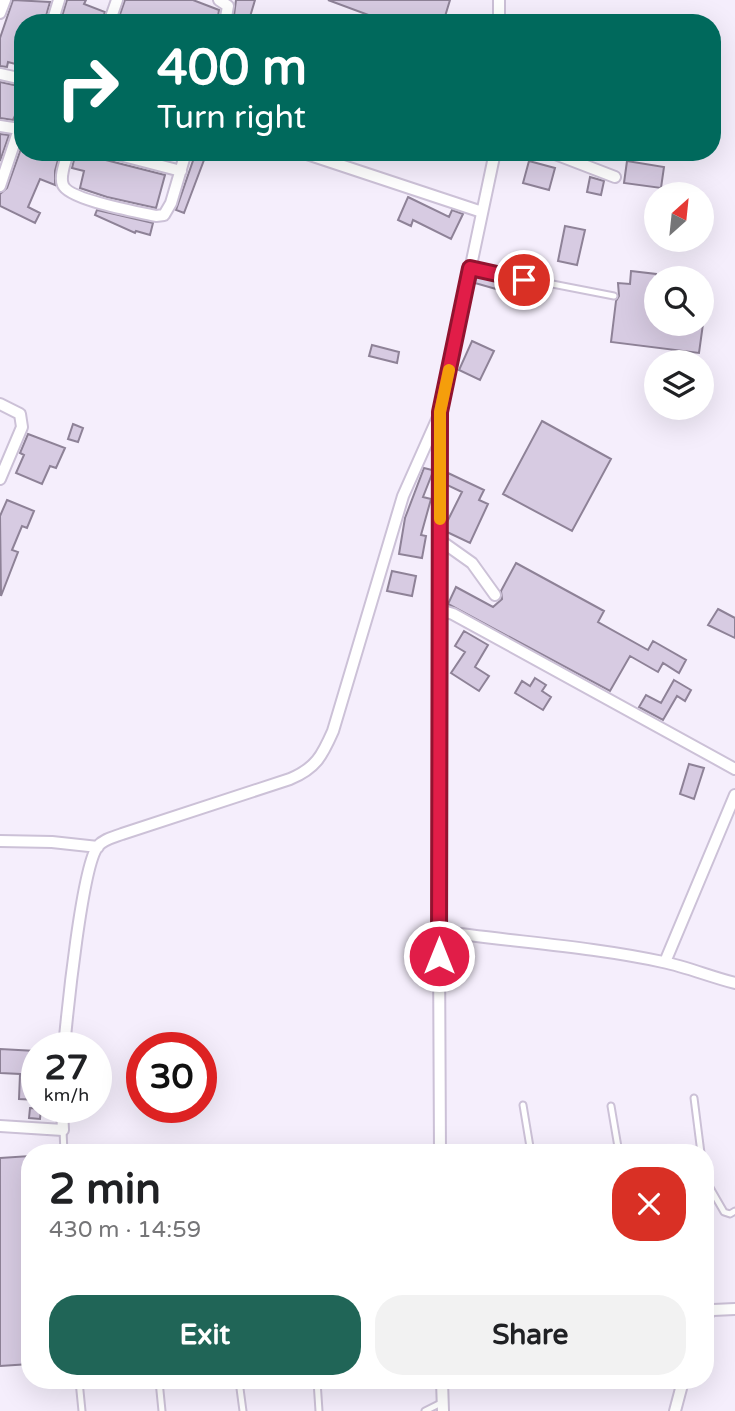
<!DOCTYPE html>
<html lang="en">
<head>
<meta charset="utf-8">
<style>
  :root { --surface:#fff; --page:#f2f2f2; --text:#202124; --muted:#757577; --accent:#206557 }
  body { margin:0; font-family:"Varela Round",sans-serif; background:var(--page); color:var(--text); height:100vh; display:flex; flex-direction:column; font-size:26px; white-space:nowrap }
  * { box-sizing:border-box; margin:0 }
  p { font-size:23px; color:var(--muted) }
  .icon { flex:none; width:38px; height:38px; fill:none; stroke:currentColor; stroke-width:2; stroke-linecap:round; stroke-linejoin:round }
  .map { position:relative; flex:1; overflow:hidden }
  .side { position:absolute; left:21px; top:1144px; width:693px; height:245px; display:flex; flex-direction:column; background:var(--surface); border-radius:28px; box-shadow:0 7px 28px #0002 }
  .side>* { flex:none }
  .hud { position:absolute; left:14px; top:14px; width:707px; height:147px; border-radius:28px; box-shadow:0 7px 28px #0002; background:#00695c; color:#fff; overflow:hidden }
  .needle { width:46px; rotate:27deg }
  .fabs { position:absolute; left:644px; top:182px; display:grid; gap:14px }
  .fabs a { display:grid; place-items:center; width:70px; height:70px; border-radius:50%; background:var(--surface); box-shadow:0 7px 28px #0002; font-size:35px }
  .speed { position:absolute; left:21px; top:1032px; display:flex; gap:14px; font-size:35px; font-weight:700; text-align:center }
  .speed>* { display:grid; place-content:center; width:91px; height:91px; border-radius:50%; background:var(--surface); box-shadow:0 7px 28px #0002; line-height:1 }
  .speed small { font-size:18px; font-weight:400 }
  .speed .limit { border:10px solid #d22; background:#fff; color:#111 }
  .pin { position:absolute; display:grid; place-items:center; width:60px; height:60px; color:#fff; margin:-30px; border:4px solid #fff; border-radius:50%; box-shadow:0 2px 7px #0007 }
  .me { position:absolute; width:77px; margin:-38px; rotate:0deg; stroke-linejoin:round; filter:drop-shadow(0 0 5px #0008) }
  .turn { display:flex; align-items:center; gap:24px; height:147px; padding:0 28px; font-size:32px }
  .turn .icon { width:91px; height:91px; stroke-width:2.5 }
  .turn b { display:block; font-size:49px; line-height:60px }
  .round { display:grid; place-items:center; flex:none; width:74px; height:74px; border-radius:28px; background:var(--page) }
  .overview { display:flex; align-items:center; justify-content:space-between; height:119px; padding:0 28px }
  h1 { font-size:42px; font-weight:700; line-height:52px }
  .action { display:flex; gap:14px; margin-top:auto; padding:14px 28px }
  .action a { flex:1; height:80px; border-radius:28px; background:var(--accent); color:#fff; font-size:28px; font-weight:700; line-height:80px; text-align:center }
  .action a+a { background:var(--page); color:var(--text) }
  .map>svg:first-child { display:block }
  .building { fill:#d7cbe2; stroke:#8e8297; stroke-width:2 }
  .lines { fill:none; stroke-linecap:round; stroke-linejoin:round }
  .lane-casing { stroke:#ccc1d7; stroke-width:9 }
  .street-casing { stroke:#ccc1d7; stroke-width:14 }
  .lane { stroke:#fff; stroke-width:5 }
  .street { stroke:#fff; stroke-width:10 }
  .route-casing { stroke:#92132f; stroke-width:18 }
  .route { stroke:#e11d48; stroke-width:12 }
  .slow { stroke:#f59e0b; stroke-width:12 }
</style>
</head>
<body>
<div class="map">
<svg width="735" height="1411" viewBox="0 0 735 1411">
  <rect width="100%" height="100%" fill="#f5eefc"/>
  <path class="building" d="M 13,0 L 50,2 L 44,23 L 23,23 L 23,66 L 8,62 L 7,67 L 0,66 L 0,38 Z
    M 67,0 L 86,0 L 84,4 L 105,12 L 101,23 L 60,23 Z
    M 125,0 L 193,0 L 219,10 L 217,23 L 117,23 Z
    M 236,0 L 255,0 L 249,20 L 253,23 L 233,23 Z
    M 328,0 L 450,0 L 443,23 L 390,23 Z
    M 0,82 L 23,87 L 21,103 L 13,120 L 0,118 Z
    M 0,134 L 9,135 L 0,161 Z
    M 23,143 L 23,152 L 60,152 L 55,171 L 55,185 L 40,179 L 28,207 L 40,213 L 35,223 L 0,206 L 0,194 L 7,188 Z
    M 76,152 L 100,152 L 106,160 L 165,175 L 156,208 L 107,197 L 80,188 L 84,171 L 72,168 Z
    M 140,152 L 168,152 L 167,159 Z
    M 196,152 L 207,152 L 184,213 L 176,210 Z
    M 529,161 L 555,168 L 549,190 L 523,183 Z
    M 627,161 L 664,167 L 661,188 L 624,183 Z
    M 590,177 L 604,181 L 601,195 L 587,192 Z
    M 408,197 L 449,217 L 452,210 L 463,214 L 451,239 L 413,220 L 411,226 L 398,220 Z
    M 97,210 L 153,223 L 150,235 L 136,231 L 135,233 L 95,215 Z
    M 565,226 L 585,230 L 577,265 L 558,261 Z
    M 631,271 L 656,274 L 656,324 L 703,324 L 699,353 L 611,342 L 616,301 L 619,296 L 618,283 L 630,284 Z
    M 477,275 L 499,279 L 496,289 L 475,283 Z
    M 472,341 L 494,351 L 480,380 L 459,370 Z
    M 372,345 L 399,352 L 397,363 L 369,356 Z
    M 542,421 L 611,459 L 572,531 L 503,494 Z
    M 73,424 L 83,428 L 78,442 L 68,439 Z
    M 28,434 L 65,448 L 56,468 L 50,466 L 42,484 L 16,473 L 24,455 L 20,453 Z
    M 424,468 L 432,470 L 432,474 L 423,497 L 431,499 L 421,535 L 426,536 L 422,558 L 399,554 L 405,518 Z
    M 448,473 L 484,490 L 479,500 L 488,504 L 470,543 L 447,532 L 447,522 L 462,492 L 447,485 Z
    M 7,500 L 34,511 L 27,528 L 22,526 L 12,550 L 18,552 L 1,596 L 0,516 Z
    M 516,563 L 604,611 L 598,622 L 648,650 L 653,641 L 686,660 L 679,673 L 663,663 L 658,672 L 630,656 L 610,691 L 448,604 L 456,587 L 493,607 L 502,599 L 501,591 Z
    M 392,571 L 416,576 L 412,596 L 387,591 Z
    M 718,609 L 735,618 L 735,638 L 708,625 Z
    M 464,631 L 488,645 L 475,667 L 489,676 L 479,691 L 451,673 L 465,652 L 455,646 Z
    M 535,678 L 546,685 L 542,691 L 551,697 L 543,710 L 515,693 L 522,681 L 530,686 Z
    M 674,680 L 691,690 L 685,701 L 677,696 L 663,720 L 639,707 L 646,695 L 661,703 Z
    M 689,764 L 704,768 L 694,799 L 680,794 Z
    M 0,1049 L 36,1051 L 37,1100 L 19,1099 L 20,1074 L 0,1073 Z
    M 30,1108 L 41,1109 L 40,1119 L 29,1118 Z
    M 30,1156 L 30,1364 L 0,1366 L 0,1158 Z"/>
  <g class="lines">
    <defs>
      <path id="lane" d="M 470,268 L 614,296
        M 694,1098 L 701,1153
        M 523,1105 L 531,1153
        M 611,1106 L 619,1153
        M 63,1130 L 64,1153
        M 705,1179 L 724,1212 L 730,1214 L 735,1211
        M 79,1381 L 82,1411
        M 159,1381 L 162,1411
        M 239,1381 L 243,1411
        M 317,1381 L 319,1411
        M 425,1411 L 443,1402"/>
      <path id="street" d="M 219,0 L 228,6 L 225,23
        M 499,0 L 499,23
        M 0,13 L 5,0
        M 52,23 L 59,0
        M 109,23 L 117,0
        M 0,74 L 23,79
        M 23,115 L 19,129 L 23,130
        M 0,126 L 19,129 L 0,186
        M 68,152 C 66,161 59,176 63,185 C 69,200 139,212 156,216 L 164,215 L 171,203 L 186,152
        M 108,152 L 181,171
        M 301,152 L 482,212
        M 550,152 L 615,177
        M 0,404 L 20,414 L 22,427 L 0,479
        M 441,541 L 472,563 L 495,595
        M 440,610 L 453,614 L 735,769
        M 0,841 L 52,842 L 98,847
        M 439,931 C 513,942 589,946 663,962 C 687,967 711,977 735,983
        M 665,962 L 735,795
        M 64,1048 C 67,1015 82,865 98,846 C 104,839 114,837 122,834 L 290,779 C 316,768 322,756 333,731 L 403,496 L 439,415
        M 0,1126 L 63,1130 L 62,1108
        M 440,1153 L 438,743 L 440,412 L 495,152
        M 705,1315 L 713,1310 L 735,1309
        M 442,1381 L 443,1411
        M 675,1411 L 683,1381"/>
    </defs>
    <use href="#lane" class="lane-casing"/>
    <use href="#street" class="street-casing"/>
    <use href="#lane" class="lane"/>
    <use href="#street" class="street"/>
  </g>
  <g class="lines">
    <defs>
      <path id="route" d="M 439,956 L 440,412 L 470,268 L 524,280"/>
    </defs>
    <use href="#route" class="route-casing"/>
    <use href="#route" class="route"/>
    <path class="slow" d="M 440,519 L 440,412 L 449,370"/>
  </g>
</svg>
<div class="fabs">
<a><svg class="needle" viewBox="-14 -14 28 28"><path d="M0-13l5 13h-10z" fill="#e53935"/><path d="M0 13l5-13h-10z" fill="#757577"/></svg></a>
<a><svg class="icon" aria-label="search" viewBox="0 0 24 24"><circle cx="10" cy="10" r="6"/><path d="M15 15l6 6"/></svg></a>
<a><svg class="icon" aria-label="layers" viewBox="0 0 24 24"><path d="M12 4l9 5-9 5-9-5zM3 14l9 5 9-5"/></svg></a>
</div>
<div class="speed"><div>27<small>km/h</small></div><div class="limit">30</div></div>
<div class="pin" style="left:524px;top:280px;background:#d93025"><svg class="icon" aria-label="arrive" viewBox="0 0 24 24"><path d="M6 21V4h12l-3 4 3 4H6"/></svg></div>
<svg class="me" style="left:439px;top:956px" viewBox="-20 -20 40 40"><circle r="17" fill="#e11d48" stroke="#fff" stroke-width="3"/><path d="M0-11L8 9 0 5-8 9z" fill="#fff"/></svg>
<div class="hud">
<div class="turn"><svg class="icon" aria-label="right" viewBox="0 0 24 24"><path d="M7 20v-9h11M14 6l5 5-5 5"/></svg><div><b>400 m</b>Turn right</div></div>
</div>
<section class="side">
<div class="overview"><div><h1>2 min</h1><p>430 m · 14:59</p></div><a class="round" style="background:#d93025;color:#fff"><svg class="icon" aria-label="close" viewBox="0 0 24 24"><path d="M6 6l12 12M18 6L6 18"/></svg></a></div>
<div class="action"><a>Exit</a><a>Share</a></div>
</section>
</div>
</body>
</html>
